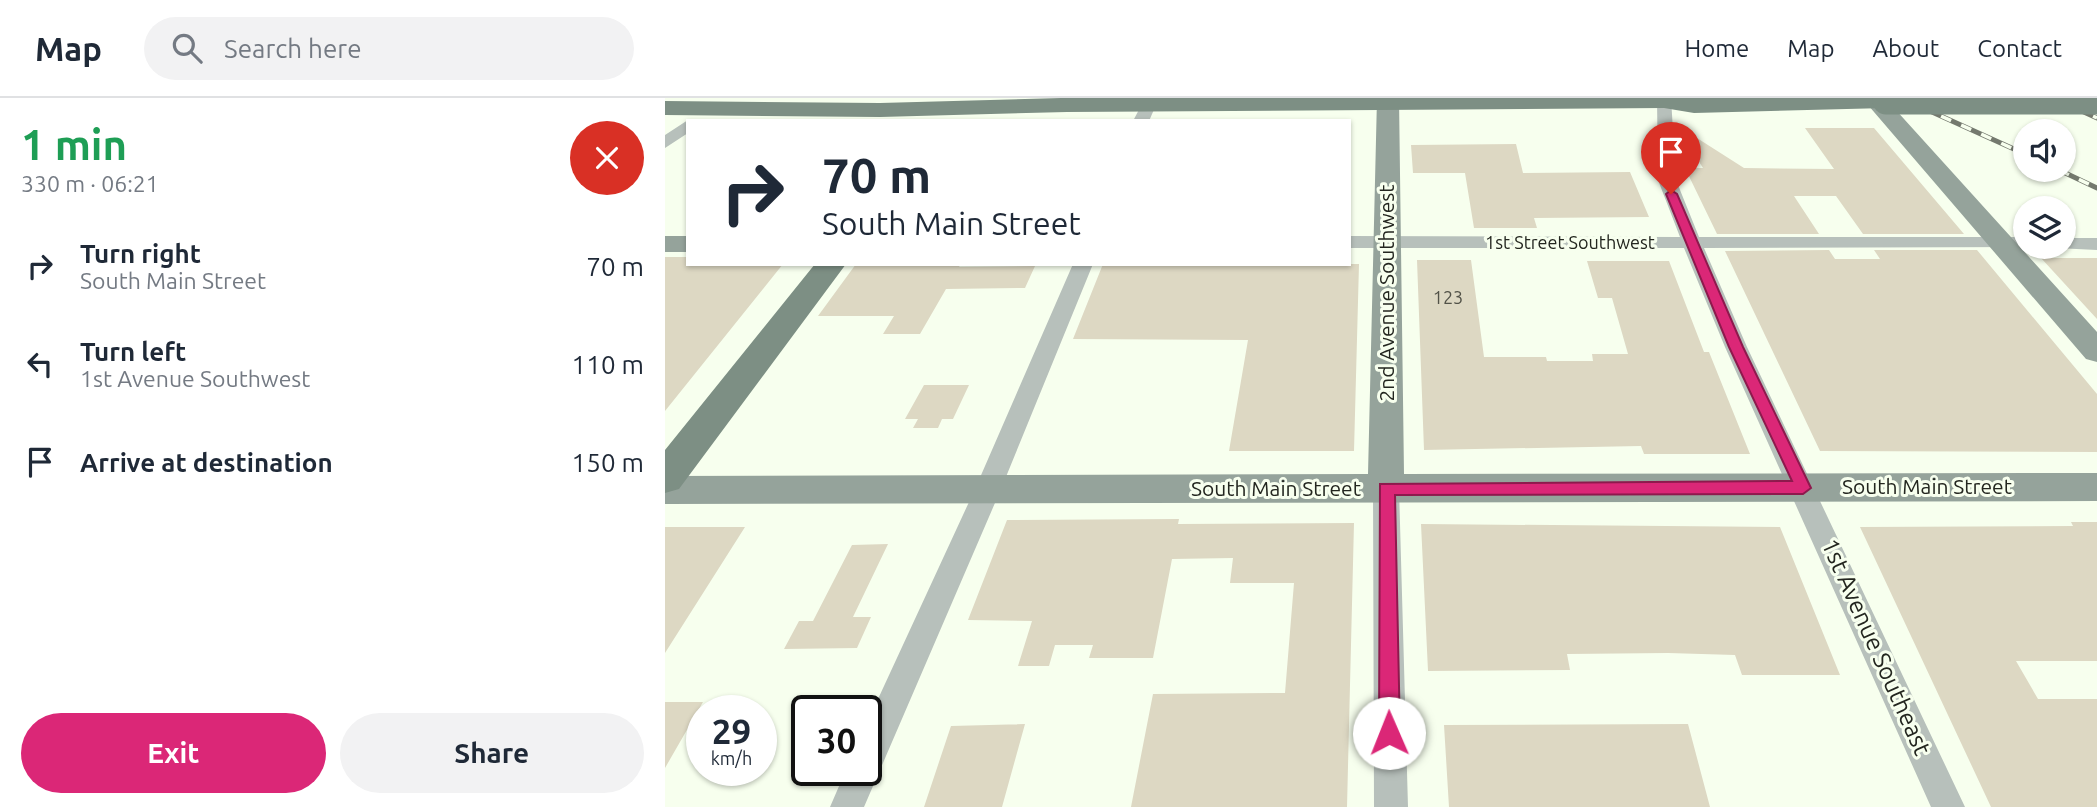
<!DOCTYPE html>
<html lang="en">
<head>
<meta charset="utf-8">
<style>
  :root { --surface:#fff; --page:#f2f2f3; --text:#1f2937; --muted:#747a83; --line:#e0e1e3; --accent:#db2777 }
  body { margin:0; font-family:Ubuntu,sans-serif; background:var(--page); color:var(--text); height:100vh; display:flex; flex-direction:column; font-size:26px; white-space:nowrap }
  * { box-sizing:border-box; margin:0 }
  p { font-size:23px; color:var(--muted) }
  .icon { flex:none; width:38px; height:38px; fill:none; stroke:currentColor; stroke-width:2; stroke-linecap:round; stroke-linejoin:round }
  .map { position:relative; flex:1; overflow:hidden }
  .side { display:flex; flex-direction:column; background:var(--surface); width:665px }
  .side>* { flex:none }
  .hud { position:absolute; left:21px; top:21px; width:665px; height:147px; border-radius:0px; box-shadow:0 2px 5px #0004; background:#fff; color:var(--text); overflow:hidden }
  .fabs { position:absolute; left:1348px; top:21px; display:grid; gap:14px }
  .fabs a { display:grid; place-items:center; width:63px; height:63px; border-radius:50%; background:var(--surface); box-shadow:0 2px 5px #0004; font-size:35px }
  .speed { position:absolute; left:21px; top:597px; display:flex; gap:14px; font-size:35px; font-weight:700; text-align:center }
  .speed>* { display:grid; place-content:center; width:91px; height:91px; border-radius:50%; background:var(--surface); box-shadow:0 2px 5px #0004; line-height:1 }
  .speed small { font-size:18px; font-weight:400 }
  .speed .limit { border:4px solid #111; border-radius:10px; background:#fff; color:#111 }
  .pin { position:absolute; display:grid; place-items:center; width:60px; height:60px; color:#fff; margin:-72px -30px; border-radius:50% 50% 50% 0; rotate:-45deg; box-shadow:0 0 7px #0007 }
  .pin .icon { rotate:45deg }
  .me { position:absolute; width:77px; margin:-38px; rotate:359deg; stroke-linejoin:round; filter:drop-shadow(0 0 5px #0008) }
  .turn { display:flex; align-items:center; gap:24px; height:147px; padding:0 21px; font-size:32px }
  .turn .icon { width:91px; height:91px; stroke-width:2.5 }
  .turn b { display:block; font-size:49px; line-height:60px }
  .round { display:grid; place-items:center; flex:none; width:74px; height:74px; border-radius:37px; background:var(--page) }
  .headline { display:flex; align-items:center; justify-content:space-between; height:119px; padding:0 21px }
  h1 { font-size:42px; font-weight:600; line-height:52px; color:#1e9e55 }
  .cta { display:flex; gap:14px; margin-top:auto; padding:14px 21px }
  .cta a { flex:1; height:80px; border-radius:42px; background:var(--accent); color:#fff; font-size:28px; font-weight:600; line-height:80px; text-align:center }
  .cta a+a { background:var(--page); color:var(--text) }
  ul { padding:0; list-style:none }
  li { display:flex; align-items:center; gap:21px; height:98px; padding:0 21px }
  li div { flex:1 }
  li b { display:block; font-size:26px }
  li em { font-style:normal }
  header { display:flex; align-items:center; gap:42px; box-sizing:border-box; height:98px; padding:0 35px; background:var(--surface); border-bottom:2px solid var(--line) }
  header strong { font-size:33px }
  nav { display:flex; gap:38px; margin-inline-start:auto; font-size:24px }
  .search { width:490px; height:63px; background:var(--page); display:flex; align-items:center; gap:18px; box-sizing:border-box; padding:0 24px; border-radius:38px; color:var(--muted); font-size:26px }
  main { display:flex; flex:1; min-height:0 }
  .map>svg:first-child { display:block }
  .building { fill:#ddd8c3 }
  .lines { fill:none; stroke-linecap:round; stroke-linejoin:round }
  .street { fill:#b7c0bb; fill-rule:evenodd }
  .secondary { fill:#95a39b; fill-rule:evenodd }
  .primary { fill:#7d8f84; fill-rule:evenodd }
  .rail-casing { stroke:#74796e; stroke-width:5 }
  .rail { stroke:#f7ffee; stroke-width:3.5; stroke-dasharray:11; stroke-linecap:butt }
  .primary-bridge { stroke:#7d8f84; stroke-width:27 }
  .route { fill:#db2777; stroke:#8e194d; stroke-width:2 }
  .labels { text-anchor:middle; stroke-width:6; stroke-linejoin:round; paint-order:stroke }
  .far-street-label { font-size:18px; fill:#23261f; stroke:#f7ffee }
  .number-label { font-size:18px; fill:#525248 }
  .street-label { font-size:21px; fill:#23261f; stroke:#f7ffee }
  .near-street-label { font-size:24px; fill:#23261f; stroke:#f7ffee }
</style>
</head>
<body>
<header>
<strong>Map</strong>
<div class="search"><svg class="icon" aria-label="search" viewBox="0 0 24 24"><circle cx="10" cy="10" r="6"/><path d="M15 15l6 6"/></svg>Search here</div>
<nav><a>Home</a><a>Map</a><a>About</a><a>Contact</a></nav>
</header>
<main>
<section class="side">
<div class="headline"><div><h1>1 min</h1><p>330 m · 06:21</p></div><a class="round" style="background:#d93025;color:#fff"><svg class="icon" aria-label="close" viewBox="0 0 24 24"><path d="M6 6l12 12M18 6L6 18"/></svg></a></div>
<ul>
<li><svg class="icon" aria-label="right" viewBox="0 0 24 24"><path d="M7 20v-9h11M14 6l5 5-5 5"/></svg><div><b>Turn right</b><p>South Main Street</p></div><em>70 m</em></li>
<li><svg class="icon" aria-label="left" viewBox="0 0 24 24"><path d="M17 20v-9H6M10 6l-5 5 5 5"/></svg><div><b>Turn left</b><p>1st Avenue Southwest</p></div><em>110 m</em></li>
<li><svg class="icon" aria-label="arrive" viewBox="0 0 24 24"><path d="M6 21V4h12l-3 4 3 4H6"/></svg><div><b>Arrive at destination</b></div><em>150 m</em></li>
</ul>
<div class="cta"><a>Exit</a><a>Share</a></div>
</section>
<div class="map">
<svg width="1432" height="709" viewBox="0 0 1432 709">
  <rect width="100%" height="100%" fill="#f7ffee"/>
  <path class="building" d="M 1010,26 L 1079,70 L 1169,71 L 1140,30 L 1209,30 L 1299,136 L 1198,136 L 1171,98 L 1129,98 L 1154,136 L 1052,136 L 1020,70 L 1038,70 Z
    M 851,46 L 858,75 L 965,74 L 984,119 L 869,120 L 872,130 L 809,130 L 800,75 L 748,75 L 746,47 Z
    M 1164,152 L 1170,161 L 1215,161 L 1209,152 L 1312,152 L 1432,296 L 1432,354 L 1155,353 L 1060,153 Z
    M 0,159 L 23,159 L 23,166 L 118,166 L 0,313 Z
    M 1376,160 L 1432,160 L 1432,221 Z
    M 752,162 L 806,162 L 819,259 L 881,259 L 882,263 L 928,263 L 927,256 L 963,256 L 947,200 L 933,200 L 922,163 L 1004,163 L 1039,254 L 1044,254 L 1085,356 L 979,356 L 976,348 L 759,352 Z
    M 191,166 L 296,166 L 294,169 L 370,168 L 360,190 L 281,191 L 255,236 L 218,236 L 229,218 L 153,218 Z
    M 438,166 L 694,166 L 689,353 L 564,353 L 583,242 L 408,241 Z
    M 259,287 L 304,287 L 288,321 L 277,321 L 273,330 L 248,330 L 253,321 L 240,321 Z
    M 514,421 L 513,426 L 689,425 L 682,709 L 466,709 L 488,596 L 620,595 L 629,485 L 565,485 L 568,460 L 507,461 L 488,560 L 424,560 L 428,547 L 390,547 L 384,568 L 353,568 L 367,523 L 303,522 L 342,422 Z
    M 1406,424 L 1432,424 L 1432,563 L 1351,563 L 1373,601 L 1432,601 L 1432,709 L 1326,709 L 1195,429 L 1408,428 Z
    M 756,426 L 1115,429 L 1175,577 L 1077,577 L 1070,557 L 1003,555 L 902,556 L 905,572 L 763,573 Z
    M 0,429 L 80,429 L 0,555 Z
    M 223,446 L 188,519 L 206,519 L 192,550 L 119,551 L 134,523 L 148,523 L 187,447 Z
    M 0,604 L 38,604 L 0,670 Z
    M 360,626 L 337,709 L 259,709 L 286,628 Z
    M 1023,626 L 1045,709 L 784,709 L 779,627 Z"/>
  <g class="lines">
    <path class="street" d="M 992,0 L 1006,0 L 1011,82 L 1034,139 L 1360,139 L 1360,149 L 1367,149 L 1039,150 L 1082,249 L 1300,709 L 1266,709 L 1060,249 L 1019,150 L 684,150 L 684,138 L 1015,139 L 993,82 Z
      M 483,2 L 491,7 L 484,23 L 468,23 L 478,4 Z
      M 23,22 L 23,35 L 0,50 L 0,37 Z
      M 1398,140 L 1432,140 L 1432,152 L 1391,150 L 1398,149 Z
      M 408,166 L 428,166 L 336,391 L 199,709 L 165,709 L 181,672 L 201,672 L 201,627 L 310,391 Z
      M 721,380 L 730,383 L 734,390 L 743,709 L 709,709 L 708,390 L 712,383 Z"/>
    <path class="secondary" d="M 712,0 L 734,0 L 739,376 L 1432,375 L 1432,403 L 0,406 L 0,378 L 703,376 Z
      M 1197,0 L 1220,0 L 1432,234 L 1432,264 L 1421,261 Z
      M 0,138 L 23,138 L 23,154 L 0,154 Z"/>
    <path class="primary" d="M 396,0 L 1231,0 L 1233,3 L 1229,8 L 1221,10 L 1029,15 L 999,10 L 402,14 L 215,19 L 0,17 L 0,3 L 215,5 Z
      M 150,166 L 181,166 L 14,391 L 0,395 L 0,352 Z"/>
    <defs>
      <path id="rail" d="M 1236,0 L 1360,56
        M 1388,0 L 1432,20
        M 1414,0 L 1432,8
        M 1394,72 L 1432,90"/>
    </defs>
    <use href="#rail" class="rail-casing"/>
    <use href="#rail" class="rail"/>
    <path class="primary-bridge" d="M 1221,3 L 1432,3"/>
  </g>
  <path class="route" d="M 1006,92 L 1012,96 L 1078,249 L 1146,390 L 1138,396 L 730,397 L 735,635 L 732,643 L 724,646 L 717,643 L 714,635 L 715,386 L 1127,383 L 1064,249 L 1001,96 Z"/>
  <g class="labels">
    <g class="far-street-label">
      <text x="905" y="151">1st Street Southwest</text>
    </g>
    <g class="number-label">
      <text x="783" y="206">123</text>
    </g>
    <g class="street-label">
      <text transform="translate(722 195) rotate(-90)" y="7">2nd Avenue Southwest</text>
      <text x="1262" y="396">South Main Street</text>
      <text x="611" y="398">South Main Street</text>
    </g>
    <g class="near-street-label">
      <text transform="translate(1211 549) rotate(66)" y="8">1st Avenue Southeast</text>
    </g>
  </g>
</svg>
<div class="fabs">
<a><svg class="icon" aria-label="sound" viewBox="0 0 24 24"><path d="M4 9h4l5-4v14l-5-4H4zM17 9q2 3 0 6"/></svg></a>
<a><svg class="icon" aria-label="layers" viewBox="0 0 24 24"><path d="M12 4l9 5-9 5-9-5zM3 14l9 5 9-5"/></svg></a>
</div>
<div class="speed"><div>29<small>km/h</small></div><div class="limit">30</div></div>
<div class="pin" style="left:1006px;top:96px;background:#d93025"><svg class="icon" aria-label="arrive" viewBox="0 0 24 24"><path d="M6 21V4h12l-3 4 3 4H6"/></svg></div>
<svg class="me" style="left:724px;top:635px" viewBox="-20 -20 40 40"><circle r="19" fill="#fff"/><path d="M0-13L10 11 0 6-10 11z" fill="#db2777"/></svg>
<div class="hud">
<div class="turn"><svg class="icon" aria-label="right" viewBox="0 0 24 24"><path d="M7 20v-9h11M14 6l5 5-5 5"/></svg><div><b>70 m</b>South Main Street</div></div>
</div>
</div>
</main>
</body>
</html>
